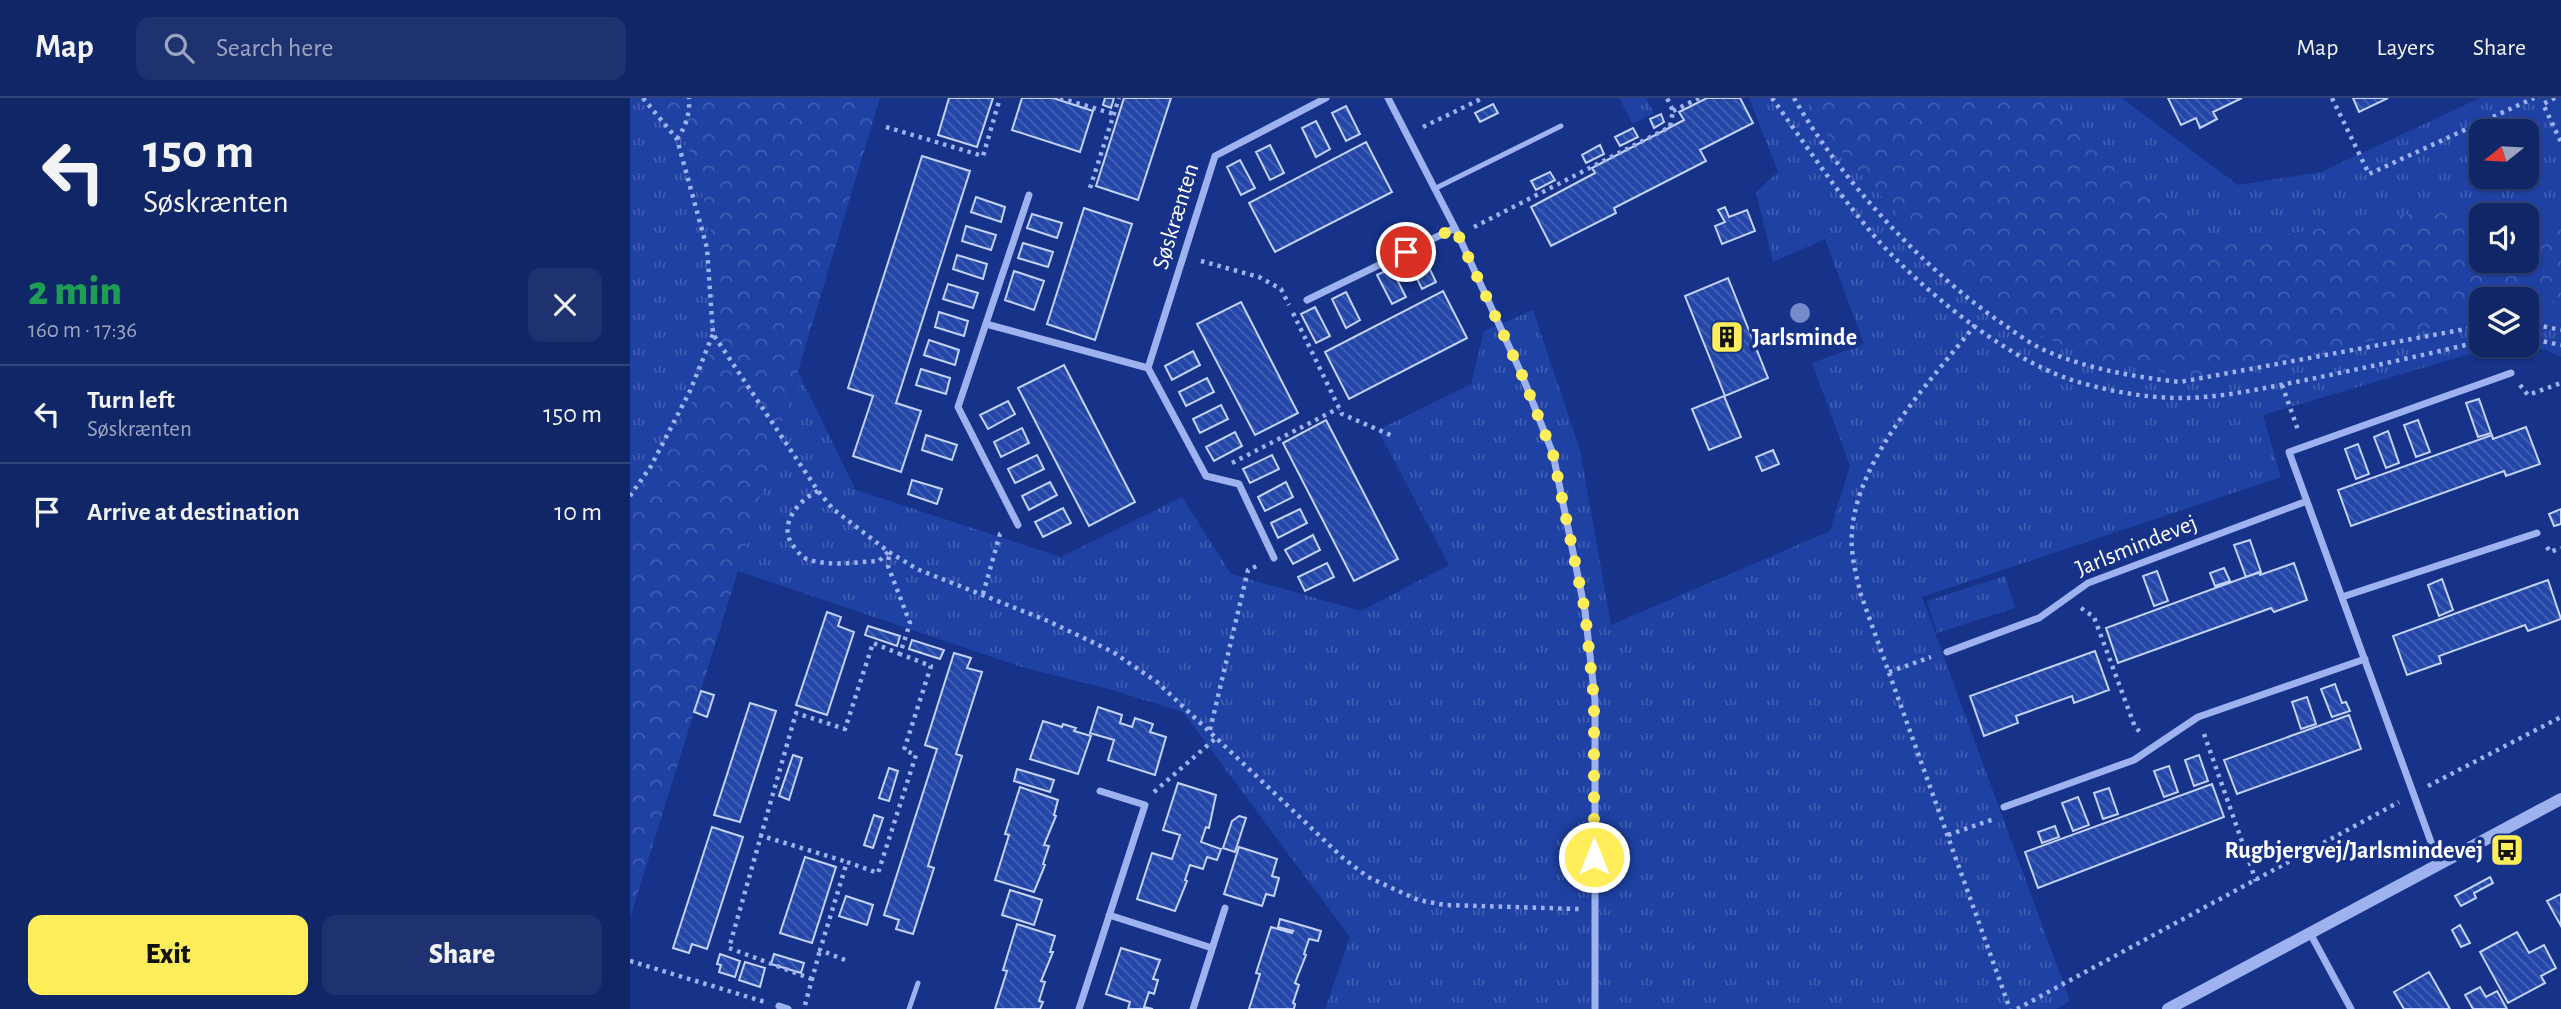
<!DOCTYPE html>
<html lang="en">
<head>
<meta charset="utf-8">
<style>
  :root { --surface:#102667; --page:#1e3270; --text:#f1f3f6; --muted:#9ca5c0; --line:#30437b; --accent:#ffee5a }
  body { margin:0; font-family:"Alegreya Sans",sans-serif; background:var(--page); color:var(--text); height:100vh; display:flex; flex-direction:column; font-size:26px; white-space:nowrap }
  * { box-sizing:border-box; margin:0 }
  p { font-size:23px; color:var(--muted) }
  .icon { flex:none; width:38px; height:38px; fill:none; stroke:currentColor; stroke-width:2; stroke-linecap:round; stroke-linejoin:round }
  .map { position:relative; flex:1; overflow:hidden }
  .side { display:flex; flex-direction:column; background:var(--surface); width:630px }
  .side>* { flex:none }
  .top-card { background:#102667; color:var(--text); overflow:hidden }
  .needle { width:46px; rotate:252deg }
  .tools { position:absolute; left:1839px; top:21px; display:grid; gap:14px }
  .tools a { display:grid; place-items:center; width:70px; height:70px; border-radius:14px; background:var(--surface); box-shadow:0 2px 5px #0004,0 0 0 2px var(--line); font-size:35px }
  .pin { position:absolute; display:grid; place-items:center; width:60px; height:60px; color:#fff; margin:-30px; border:4px solid #fff; border-radius:50%; box-shadow:0 2px 7px #0007 }
  .me { position:absolute; width:77px; margin:-38px; rotate:0deg; stroke-linejoin:round; filter:drop-shadow(0 0 5px #0008) }
  .turn { display:flex; align-items:center; gap:24px; height:147px; padding:0 28px; font-size:32px }
  .turn .icon { width:91px; height:91px; stroke-width:2.5 }
  .turn b { display:block; font-size:49px; line-height:60px }
  .round { display:grid; place-items:center; flex:none; width:74px; height:74px; border-radius:14px; background:var(--page) }
  .headline { display:flex; align-items:center; justify-content:space-between; height:119px; padding:0 28px }
  h1 { font-size:42px; font-weight:800; line-height:52px; color:#1e9e55 }
  .primary-button { display:flex; gap:14px; margin-top:auto; padding:14px 28px }
  .primary-button a { flex:1; height:80px; border-radius:14px; background:var(--accent); color:#111; font-size:28px; font-weight:800; line-height:80px; text-align:center }
  .primary-button a+a { background:var(--page); color:var(--text) }
  ul { padding:0; list-style:none }
  li { display:flex; align-items:center; gap:21px; height:98px; padding:0 28px; border-top:2px solid var(--line) }
  li div { flex:1 }
  li b { display:block; font-size:26px }
  li em { font-style:normal }
  header { display:flex; align-items:center; gap:42px; box-sizing:border-box; height:98px; padding:0 35px; background:var(--surface); border-bottom:2px solid var(--line) }
  header strong { font-size:33px }
  nav { display:flex; gap:38px; margin-inline-start:auto; font-size:24px }
  .search { width:490px; height:63px; background:var(--page); display:flex; align-items:center; gap:18px; box-sizing:border-box; padding:0 24px; border-radius:14px; color:var(--muted); font-size:26px }
  main { display:flex; flex:1; min-height:0 }
  .map>svg:first-child { display:block }
  .grass { fill:url(#grass-tufts); fill-rule:evenodd }
  .forest { fill:url(#forest-crowns); fill-rule:evenodd }
  .building { fill:url(#building-back-hatch); stroke:#c3d2fb; stroke-width:2 }
  .lines { fill:none; stroke-linecap:round; stroke-linejoin:round }
  .path { stroke:#9db2ef; stroke-width:4.5; stroke-dasharray:3.5 5; stroke-linecap:butt }
  .service { stroke:#9db2ef; stroke-width:5 }
  .minor { stroke:#9db2ef; stroke-width:7 }
  .tertiary { stroke:#9db2ef; stroke-width:12 }
  .tree { fill:#758ac8 }
  .route { stroke:#ffee5a; stroke-width:12; stroke-dasharray:0 21.6 }
  .labels { text-anchor:middle; stroke-width:7; stroke-linejoin:round; paint-order:stroke }
  .street-label { font-size:24px; fill:#fff; stroke:#163289 }
  .poi-label { font-size:24px; font-weight:bold; fill:#fff; stroke:#163289; text-anchor:start }
</style>
</head>
<body>
<header>
<strong>Map</strong>
<div class="search"><svg class="icon" aria-label="search" viewBox="0 0 24 24"><circle cx="10" cy="10" r="6"/><path d="M15 15l6 6"/></svg>Search here</div>
<nav><a>Map</a><a>Layers</a><a>Share</a></nav>
</header>
<main>
<section class="side">
<div class="top-card">
<div class="turn"><svg class="icon" aria-label="left" viewBox="0 0 24 24"><path d="M17 20v-9H6M10 6l-5 5 5 5"/></svg><div><b>150 m</b>Søskrænten</div></div>
</div>
<div class="headline"><div><h1>2 min</h1><p>160 m · 17:36</p></div><a class="round"><svg class="icon" aria-label="close" viewBox="0 0 24 24"><path d="M6 6l12 12M18 6L6 18"/></svg></a></div>
<ul>
<li><svg class="icon" aria-label="left" viewBox="0 0 24 24"><path d="M17 20v-9H6M10 6l-5 5 5 5"/></svg><div><b>Turn left</b><p>Søskrænten</p></div><em>150 m</em></li>
<li><svg class="icon" aria-label="arrive" viewBox="0 0 24 24"><path d="M6 21V4h12l-3 4 3 4H6"/></svg><div><b>Arrive at destination</b></div><em>10 m</em></li>
</ul>
<div class="primary-button"><a>Exit</a><a>Share</a></div>
</section>
<div class="map">
<svg width="1931" height="911" viewBox="0 0 1931 911">
  <defs>
    <pattern id="grass-tufts" width="24" height="20" patternUnits="userSpaceOnUse" patternTransform="scale(1.75)"><rect width="24" height="20" fill="#1e41a3"/><path d="M3 7l-1-3M5 7V3M7 7l1-3M15 17l-1-3M17 17v-4M19 17l1-3" fill="none" stroke="#405eb1"/></pattern>
    <pattern id="forest-crowns" width="20" height="18" patternUnits="userSpaceOnUse" patternTransform="scale(1.75)"><rect width="20" height="18" fill="#1e41a3"/><path d="M2 6a3 3 0 1 1 6 0M12 15a3 3 0 1 1 6 0" fill="none" stroke="#405eb1"/></pattern>
    <pattern id="building-back-hatch" width="6" height="6" patternUnits="userSpaceOnUse" patternTransform="scale(1.75)"><rect width="6" height="6" fill="#2446a8"/><path d="M-1 5l2 2M0 0l6 6M5-1l2 2" fill="none" stroke="#4562b5"/></pattern>
  </defs>
  <rect width="100%" height="100%" fill="#163289"/>
  <path class="grass" d="M 0,0 L 23,0 L 56,44 L 68,78 L 86,153 L 80,260 L 61,307 L 24,373 L 0,397 Z
    M 989,0 L 1016,0 L 1024,15 L 1003,26 Z
    M 1119,0 L 1492,0 L 1608,87 L 1691,74 L 1850,0 L 1931,0 L 1931,259 L 1916,252 L 1880,247 L 1897,247 L 1897,201 L 1852,201 L 1852,247 L 1870,247 L 1633,317 L 1651,379 L 1292,499 L 1440,903 L 1426,911 L 695,911 L 720,839 L 553,614 L 479,591 L 392,569 L 108,473 L 168,274 L 226,392 L 431,459 L 552,399 L 601,476 L 731,513 L 819,467 L 748,332 L 841,286 L 854,233 L 903,212 L 950,352 L 981,527 L 1200,433 L 1220,368 L 1182,265 L 1234,246 L 1195,141 L 1143,164 L 1126,94 L 1148,74 ZM 1852,33 L 1897,33 L 1897,79 L 1852,79 ZM 1852,117 L 1897,117 L 1897,163 L 1852,163 Z
    M 1375,478 L 1385,510 L 1307,535 L 1297,503 Z"/>
  <path class="forest" d="M 23,0 L 250,0 L 108,473 L 0,820 L 0,397 L 24,373 L 61,307 L 79,260 L 86,153 L 68,78 L 56,44 Z
    M 1177,0 L 1408,0 L 1589,147 L 1850,104 L 1929,125 L 1931,128 L 1931,202 L 1897,210 L 1897,201 L 1852,201 L 1851,219 L 1567,280 L 1474,264 L 1385,227 L 1306,160 L 1198,38 ZM 1852,117 L 1897,117 L 1897,163 L 1852,163 Z"/>
  <path class="building" d="M 319,0 L 363,0 L 347,49 L 308,37 Z
    M 392,0 L 423,0 L 463,13 L 450,54 L 382,32 Z
    M 475,0 L 484,0 L 481,10 L 473,7 Z
    M 494,0 L 541,0 L 508,102 L 466,88 Z
    M 1077,0 L 1110,0 L 1123,25 L 1070,52 L 1076,63 L 984,110 L 986,115 L 921,148 L 901,109 L 965,75 L 962,70 L 1054,22 L 1049,14 Z
    M 1538,0 L 1612,0 L 1583,14 L 1587,21 L 1570,30 L 1566,20 L 1551,27 Z
    M 1723,0 L 1758,0 L 1729,14 Z
    M 863,6 L 868,15 L 850,24 L 845,15 Z
    M 716,8 L 730,36 L 716,43 L 702,15 Z
    M 1031,16 L 1034,24 L 1024,30 L 1020,21 Z
    M 686,23 L 700,51 L 686,59 L 672,30 Z
    M 1003,30 L 1008,39 L 990,48 L 985,39 Z
    M 736,44 L 762,94 L 645,154 L 619,105 Z
    M 640,47 L 654,75 L 640,82 L 626,54 Z
    M 970,47 L 974,56 L 956,65 L 952,57 Z
    M 292,58 L 340,73 L 266,305 L 291,313 L 271,374 L 223,358 L 243,298 L 218,290 Z
    M 610,62 L 625,90 L 611,97 L 597,69 Z
    M 920,74 L 925,82 L 906,92 L 901,83 Z
    M 346,99 L 375,109 L 371,124 L 341,114 Z
    M 1095,109 L 1099,119 L 1117,112 L 1125,133 L 1092,146 L 1085,128 L 1095,124 L 1088,112 Z
    M 454,110 L 502,126 L 465,242 L 417,226 Z
    M 402,116 L 432,125 L 427,140 L 397,130 Z
    M 336,128 L 366,137 L 361,152 L 332,143 Z
    M 393,145 L 423,154 L 418,169 L 388,160 Z
    M 792,155 L 806,184 L 792,191 L 778,162 Z
    M 327,157 L 357,166 L 353,181 L 323,171 Z
    M 761,170 L 776,199 L 762,206 L 747,177 Z
    M 384,173 L 414,183 L 404,212 L 375,202 Z
    M 1098,180 L 1138,280 L 1095,298 L 1055,198 Z
    M 318,186 L 348,195 L 343,210 L 313,201 Z
    M 813,193 L 837,240 L 719,301 L 695,254 Z
    M 716,194 L 730,222 L 716,230 L 702,201 Z
    M 611,204 L 668,315 L 625,337 L 567,226 Z
    M 685,209 L 700,238 L 686,245 L 671,216 Z
    M 309,214 L 338,223 L 334,238 L 305,229 Z
    M 299,242 L 329,252 L 325,267 L 294,257 Z
    M 563,253 L 570,267 L 542,282 L 535,268 Z
    M 434,267 L 505,404 L 459,428 L 388,290 Z
    M 291,271 L 320,280 L 316,296 L 286,287 Z
    M 577,280 L 584,294 L 556,308 L 549,294 Z
    M 1094,298 L 1111,339 L 1079,352 L 1062,311 Z
    M 1849,301 L 1861,335 L 1848,339 L 1836,305 Z
    M 378,303 L 385,316 L 358,331 L 350,317 Z
    M 591,307 L 598,321 L 570,335 L 563,321 Z
    M 696,322 L 768,461 L 724,483 L 653,345 Z
    M 1788,322 L 1800,354 L 1786,359 L 1774,327 Z
    M 1896,329 L 1910,366 L 1876,378 L 1874,373 L 1721,428 L 1708,392 L 1862,337 L 1863,341 Z
    M 392,330 L 399,345 L 371,359 L 364,344 Z
    M 1758,333 L 1769,365 L 1756,370 L 1744,339 Z
    M 605,334 L 612,348 L 584,363 L 576,349 Z
    M 296,337 L 327,347 L 322,362 L 292,352 Z
    M 1728,346 L 1739,376 L 1726,381 L 1715,351 Z
    M 1143,352 L 1149,366 L 1132,373 L 1126,359 Z
    M 407,357 L 414,371 L 385,385 L 378,371 Z
    M 642,357 L 649,371 L 620,385 L 613,371 Z
    M 282,382 L 312,391 L 307,406 L 278,396 Z
    M 420,384 L 427,397 L 399,412 L 392,398 Z
    M 656,384 L 663,399 L 635,413 L 628,399 Z
    M 433,410 L 441,425 L 413,439 L 405,424 Z
    M 670,411 L 677,425 L 648,440 L 641,425 Z
    M 1931,411 L 1931,426 L 1924,428 L 1919,416 Z
    M 683,437 L 690,452 L 663,466 L 655,452 Z
    M 1620,442 L 1631,474 L 1616,479 L 1604,447 Z
    M 697,465 L 704,479 L 675,493 L 668,479 Z
    M 1664,465 L 1677,502 L 1644,514 L 1641,510 L 1488,565 L 1476,530 L 1629,474 L 1630,477 Z
    M 1594,470 L 1600,483 L 1585,488 L 1580,475 Z
    M 1527,473 L 1538,503 L 1524,508 L 1513,478 Z
    M 1812,481 L 1823,512 L 1809,518 L 1798,487 Z
    M 1918,482 L 1931,521 L 1898,533 L 1895,527 L 1809,558 L 1811,565 L 1777,577 L 1763,538 Z
    M 197,514 L 211,519 L 208,528 L 224,534 L 197,617 L 166,607 Z
    M 238,528 L 270,538 L 267,548 L 235,537 Z
    M 282,542 L 314,552 L 310,561 L 279,551 Z
    M 1465,553 L 1479,592 L 1444,605 L 1442,598 L 1386,618 L 1388,625 L 1354,638 L 1340,598 Z
    M 324,555 L 341,560 L 337,570 L 352,574 L 326,656 L 332,658 L 298,768 L 304,770 L 283,836 L 266,831 L 269,822 L 254,817 L 307,651 L 295,647 Z
    M 1705,586 L 1712,605 L 1716,604 L 1720,613 L 1702,619 L 1691,591 Z
    M 71,593 L 84,597 L 77,619 L 64,614 Z
    M 1677,599 L 1686,626 L 1671,631 L 1662,604 Z
    M 120,605 L 146,613 L 110,724 L 84,717 Z
    M 468,609 L 492,617 L 490,625 L 502,629 L 505,620 L 523,626 L 520,634 L 536,639 L 525,677 L 478,662 L 484,642 L 460,635 Z
    M 1719,617 L 1731,651 L 1607,696 L 1594,662 Z
    M 413,623 L 432,629 L 433,626 L 446,630 L 444,633 L 461,638 L 448,676 L 400,661 Z
    M 163,657 L 172,660 L 159,702 L 149,698 Z
    M 1569,657 L 1578,683 L 1564,688 L 1555,662 Z
    M 1539,668 L 1548,694 L 1534,699 L 1524,673 Z
    M 259,670 L 268,673 L 259,703 L 249,700 Z
    M 387,671 L 424,682 L 420,694 L 384,683 Z
    M 548,685 L 586,697 L 579,730 L 576,729 L 571,744 L 591,751 L 587,762 L 577,759 L 573,771 L 560,767 L 555,782 L 557,783 L 545,813 L 507,801 L 522,755 L 542,761 L 550,737 L 533,732 Z
    M 1582,686 L 1594,719 L 1408,790 L 1395,754 Z
    M 390,689 L 428,702 L 424,717 L 426,718 L 414,747 L 419,748 L 413,766 L 415,767 L 404,794 L 365,782 L 379,737 L 375,736 Z
    M 1479,690 L 1488,716 L 1473,721 L 1464,695 Z
    M 1448,699 L 1459,727 L 1443,733 L 1432,705 Z
    M 244,717 L 253,720 L 243,750 L 234,747 Z
    M 609,718 L 616,720 L 605,754 L 593,750 L 602,723 Z
    M 1425,728 L 1429,739 L 1412,745 L 1408,734 Z
    M 82,729 L 113,739 L 77,851 L 62,846 L 59,855 L 43,850 Z
    M 609,749 L 647,761 L 642,778 L 649,780 L 644,798 L 636,796 L 632,808 L 594,796 Z
    M 175,759 L 206,769 L 182,845 L 150,835 Z
    M 1860,779 L 1863,785 L 1844,795 L 1846,800 L 1831,808 L 1825,798 Z
    M 380,792 L 412,802 L 404,827 L 372,817 Z
    M 1931,796 L 1931,828 L 1917,803 Z
    M 216,798 L 243,807 L 237,827 L 209,818 Z
    M 650,821 L 691,833 L 688,843 L 679,841 L 674,856 L 676,857 L 665,885 L 669,887 L 663,905 L 665,906 L 664,911 L 619,911 L 630,876 L 626,875 L 641,829 L 662,835 L 663,833 L 648,829 Z
    M 387,826 L 425,838 L 420,854 L 423,854 L 411,883 L 415,884 L 409,903 L 413,904 L 410,911 L 365,911 L 377,873 L 373,872 Z
    M 1830,827 L 1840,845 L 1831,849 L 1822,832 Z
    M 1887,834 L 1899,855 L 1914,847 L 1926,870 L 1911,878 L 1915,885 L 1878,905 L 1850,854 Z
    M 491,850 L 530,862 L 523,881 L 528,882 L 524,896 L 519,894 L 514,909 L 523,911 L 498,911 L 500,904 L 476,896 Z
    M 90,856 L 110,863 L 105,879 L 89,874 L 91,867 L 87,866 Z
    M 144,856 L 174,865 L 171,875 L 141,866 Z
    M 115,864 L 135,870 L 130,889 L 109,882 Z
    M 1799,874 L 1820,911 L 1774,911 L 1764,894 Z
    M 1850,889 L 1856,899 L 1867,893 L 1877,911 L 1843,911 L 1835,897 Z"/>
  <g class="lines">
    <path class="path" d="M 13,0 L 47,41 L 77,150 L 83,236 L 188,393 L 203,411 L 259,454 L 287,471 L 418,523 L 483,554 L 527,584 L 713,760 L 738,779 L 788,802 L 815,807 L 949,811
      M 430,0 L 484,16
      M 1142,0 C 1176,47 1208,96 1246,140 C 1291,191 1372,257 1436,280 C 1471,292 1514,300 1551,300 C 1594,300 1638,289 1681,281 C 1738,269 1795,257 1852,243
      M 1164,0 C 1211,83 1297,175 1376,228 C 1390,238 1405,249 1421,255 C 1463,272 1506,279 1550,284 L 1852,228
      M 1702,0 L 1739,76 L 1904,0
      M 1925,0 L 1913,6 L 1931,44
      M 1043,13 L 1069,0
      M 256,29 L 353,58 L 370,0
      M 793,29 L 853,0
      M 47,41 C 56,28 60,16 59,0
      M 460,90 L 489,0
      M 844,129 L 1040,29 L 1043,13 L 1037,0
      M 571,163 L 629,179 L 651,191 L 659,207
      M 663,215 L 712,316 L 765,339
      M 1897,225 L 1931,232
      M 1345,227 C 1300,284 1228,358 1222,433 C 1220,455 1226,476 1231,497 L 1380,911
      M 1897,240 L 1931,247
      M 1652,287 L 1668,332
      M 1890,287 L 1898,297 L 1931,285
      M 602,365 L 709,310
      M 188,393 C 167,403 146,429 165,450 C 169,455 171,459 177,461 C 199,469 226,464 249,463 L 258,454
      M 0,398 L 21,368 L 60,293 L 83,236
      M 1917,449 L 1920,454 L 1931,450
      M 353,496 L 370,436 L 372,435
      M 1451,510 L 1464,519 L 1505,629 L 1511,635
      M 1259,574 L 1301,559
      M 580,632 L 618,472 L 629,467
      M 1574,636 L 1626,783
      M 1798,688 L 1931,619
      M 524,694 L 586,640
      M 129,737 L 217,764
      M 1318,737 L 1364,721
      M 215,862 L 190,852 L 217,764 L 248,775 L 286,657 L 274,652 L 301,568 L 270,556 L 280,525 L 258,468 L 259,454
      M 0,863 L 135,904
      M 182,881 L 99,850 L 166,615 L 215,631 L 243,545 L 270,556
      M 175,907 L 190,852
      M 1387,911 L 1769,704"/>
    <path class="service" d="M 804,91 L 931,28
      M 279,911 L 288,885"/>
    <path class="minor" d="M 758,0 L 825,130 L 892,277 L 923,356 L 955,513 L 965,602 L 965,911
      M 677,202 L 825,130
      M 356,226 L 518,270 L 585,58 L 696,0
      M 518,270 L 576,378 L 609,386 L 644,460
      M 388,427 L 328,309 L 399,97
      M 1712,499 L 1907,435
      M 1317,554 L 1409,520 L 1458,485 L 1677,403
      M 1374,709 L 1504,662 L 1568,619 L 1735,561
      M 1809,766 L 1659,354 L 1881,275
      M 479,817 L 582,850
      M 1680,835 L 1721,911
      M 149,908 L 158,911
      M 449,911 L 515,707 L 470,693
      M 563,911 L 595,810"/>
    <path class="tertiary" d="M 1538,911 L 1931,701"/>
  </g>
  <circle class="tree" cx="1170" cy="215" r="10"/>
  <g class="lines">
    <path class="route" d="M 776,154 L 825,130 L 892,277 L 923,356 L 955,513 L 964,602 L 964,759"/>
  </g>
  <defs>
    <symbol id="building-square" viewBox="-11 -11 22 22"><rect x="-9" y="-9" width="18" height="18" rx="4" fill="#ffee5a" stroke="#163289"/><path d="M-4-6H4V6H1V3H-1V6H-4ZM-2.5-4.3h1.7v1.8h-1.7ZM.8-4.3h1.7v1.8H.8ZM-2.5-1h1.7V.8h-1.7ZM.8-1h1.7V.8H.8Z" fill="#111"/></symbol>
    <symbol id="bus-square" viewBox="-11 -11 22 22"><rect x="-9" y="-9" width="18" height="18" rx="4" fill="#ffee5a" stroke="#163289"/><path d="M-5-6H5V4H4V6H2V4H-2V6H-4V4H-5ZM-3.5-4V0h7V-4ZM-3.5 1.2v1.5H-2V1.2ZM2 1.2v1.5H3.5V1.2Z" fill="#111"/></symbol>
  </defs>
  <g fill-rule="evenodd">
    <use href="#building-square" x="1078" y="220" width="38" height="38"/>
    <use href="#bus-square" x="1858" y="733" width="38" height="38"/>
  </g>
  <g class="labels">
    <g class="street-label">
      <text transform="translate(545 118) rotate(-73)" y="8">Søskrænten</text>
      <text transform="translate(1506 447) rotate(-22)" y="8">Jarlsmindevej</text>
    </g>
    <g class="poi-label">
      <text x="1122" y="247">Jarlsminde</text>
      <text x="1853" y="760" text-anchor="end">Rugbjergvej/Jarlsmindevej</text>
    </g>
  </g>
</svg>
<div class="tools">
<a><svg class="needle" viewBox="-14 -14 28 28"><path d="M0-13l5 13h-10z" fill="#e53935"/><path d="M0 13l5-13h-10z" fill="#9ca5c0"/></svg></a>
<a><svg class="icon" aria-label="sound" viewBox="0 0 24 24"><path d="M4 9h4l5-4v14l-5-4H4zM17 9q2 3 0 6"/></svg></a>
<a><svg class="icon" aria-label="layers" viewBox="0 0 24 24"><path d="M12 4l9 5-9 5-9-5zM3 14l9 5 9-5"/></svg></a>
</div>
<div class="pin" style="left:776px;top:154px;background:#d93025"><svg class="icon" aria-label="arrive" viewBox="0 0 24 24"><path d="M6 21V4h12l-3 4 3 4H6"/></svg></div>
<svg class="me" style="left:964px;top:759px" viewBox="-20 -20 40 40"><circle r="17" fill="#ffee5a" stroke="#fff" stroke-width="3"/><path d="M0-11L8 9 0 5-8 9z" fill="#fff"/></svg>
</div>
</main>
</body>
</html>
